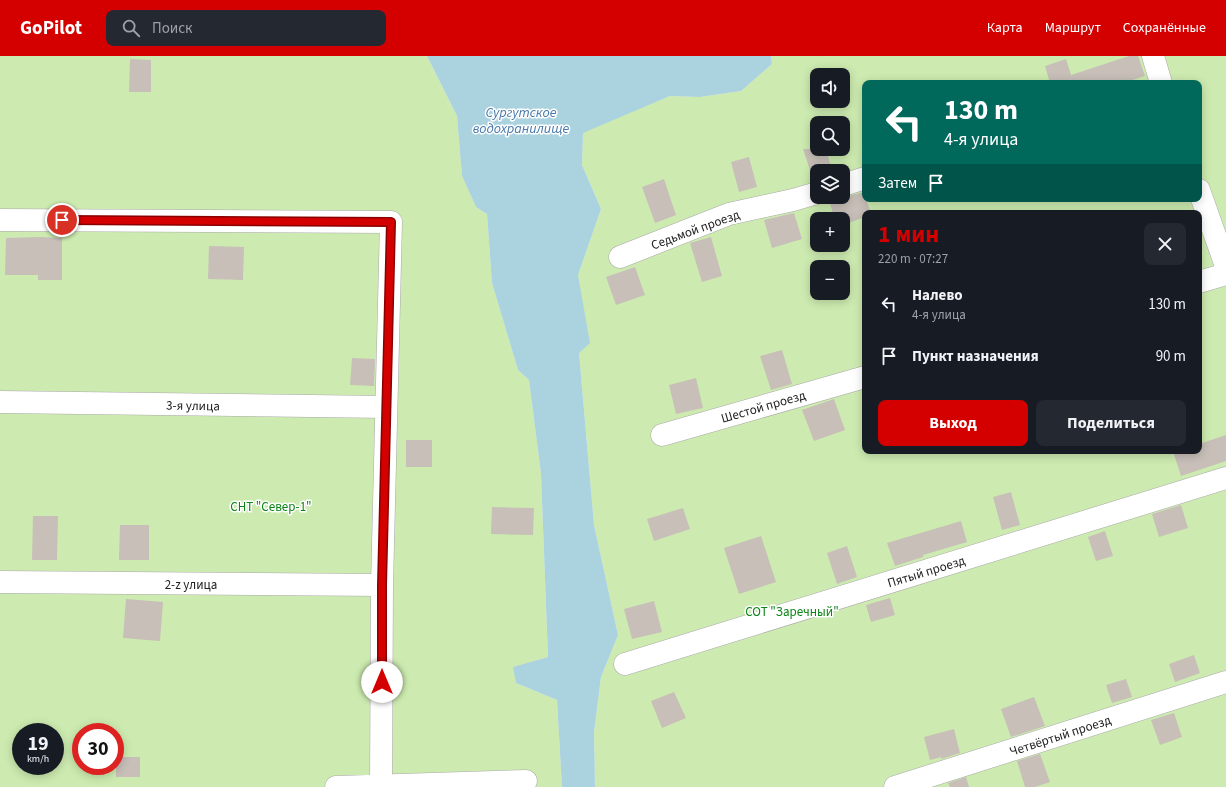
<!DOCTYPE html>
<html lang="ru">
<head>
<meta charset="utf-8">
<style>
  :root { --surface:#171b24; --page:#242831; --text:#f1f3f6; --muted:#9ea1a6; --accent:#d40000 }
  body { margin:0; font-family:"Source Sans 3",sans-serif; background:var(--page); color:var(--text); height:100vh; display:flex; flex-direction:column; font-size:15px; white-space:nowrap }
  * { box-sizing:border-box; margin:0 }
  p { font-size:13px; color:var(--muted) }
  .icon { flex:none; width:22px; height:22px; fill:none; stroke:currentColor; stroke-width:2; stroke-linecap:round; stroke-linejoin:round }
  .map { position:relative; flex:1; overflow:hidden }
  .details { position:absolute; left:862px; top:154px; width:340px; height:244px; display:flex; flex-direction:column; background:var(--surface); border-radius:8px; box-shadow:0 2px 10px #0003 }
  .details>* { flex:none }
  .banner { position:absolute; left:862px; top:24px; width:340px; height:122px; border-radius:8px; box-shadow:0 2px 10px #0003; background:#00695c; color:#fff; overflow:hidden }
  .fabs { position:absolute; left:810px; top:12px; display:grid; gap:8px }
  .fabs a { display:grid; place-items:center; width:40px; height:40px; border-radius:8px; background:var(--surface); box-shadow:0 2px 10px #0003; font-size:20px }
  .speed { position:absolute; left:12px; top:667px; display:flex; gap:8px; font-size:20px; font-weight:700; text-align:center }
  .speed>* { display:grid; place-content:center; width:52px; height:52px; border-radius:50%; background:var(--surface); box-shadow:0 2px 10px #0003; line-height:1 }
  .speed small { font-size:10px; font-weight:400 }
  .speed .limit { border:6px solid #d22; background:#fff; color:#111 }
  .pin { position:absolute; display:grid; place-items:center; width:34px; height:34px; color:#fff; margin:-17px; border:2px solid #fff; border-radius:50%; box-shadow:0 1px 4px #0007 }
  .me { position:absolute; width:44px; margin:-22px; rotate:0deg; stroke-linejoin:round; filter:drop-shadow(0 0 3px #0008) }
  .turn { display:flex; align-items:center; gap:14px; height:84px; padding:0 16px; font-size:18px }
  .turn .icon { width:52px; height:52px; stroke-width:2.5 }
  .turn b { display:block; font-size:28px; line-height:34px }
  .then { display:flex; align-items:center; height:38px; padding:0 16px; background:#0003; gap:8px; font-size:15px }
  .round { display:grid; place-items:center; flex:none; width:42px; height:42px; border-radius:8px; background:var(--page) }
  .head { display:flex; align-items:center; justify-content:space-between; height:68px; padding:0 16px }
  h1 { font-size:24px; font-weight:700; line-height:30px; color:var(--accent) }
  .cta { display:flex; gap:8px; margin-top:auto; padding:8px 16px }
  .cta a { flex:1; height:46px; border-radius:8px; background:var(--accent); color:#fff; font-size:16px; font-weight:700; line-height:46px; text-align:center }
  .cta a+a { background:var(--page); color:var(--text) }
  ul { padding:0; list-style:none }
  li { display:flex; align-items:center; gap:12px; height:52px; padding:0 16px }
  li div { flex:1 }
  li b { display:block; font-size:15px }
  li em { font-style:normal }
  header { display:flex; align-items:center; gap:24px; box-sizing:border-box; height:56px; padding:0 20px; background:var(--accent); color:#fff }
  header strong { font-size:19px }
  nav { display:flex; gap:22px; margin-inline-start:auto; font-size:14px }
  .search { width:280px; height:36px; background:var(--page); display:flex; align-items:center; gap:10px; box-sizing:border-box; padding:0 14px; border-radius:8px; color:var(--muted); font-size:15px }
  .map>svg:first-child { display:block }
  .grass { fill:#cdebb0; fill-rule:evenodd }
  .water { fill:#aad3df }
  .building { fill:#c7bfb8 }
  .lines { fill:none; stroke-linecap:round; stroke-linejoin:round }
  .minor-casing { stroke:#a9a9a9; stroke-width:23 }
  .minor { stroke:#fff; stroke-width:22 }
  .route-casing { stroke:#8a0000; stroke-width:10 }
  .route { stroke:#d40000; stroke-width:7 }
  .labels { text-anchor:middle; stroke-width:3; stroke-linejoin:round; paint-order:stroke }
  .street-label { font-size:13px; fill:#222; stroke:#fff }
  .park-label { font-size:13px; fill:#0c8416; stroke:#fff }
  .water-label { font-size:14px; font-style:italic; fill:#4a7aab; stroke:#fff }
</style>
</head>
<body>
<header>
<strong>GoPilot</strong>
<div class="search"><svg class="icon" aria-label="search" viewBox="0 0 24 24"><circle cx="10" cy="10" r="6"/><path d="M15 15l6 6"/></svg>Поиск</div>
<nav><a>Карта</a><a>Маршрут</a><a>Сохранённые</a></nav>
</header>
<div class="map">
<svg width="1226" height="731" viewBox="0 0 1226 731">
  <rect width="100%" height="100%" fill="#f2efe9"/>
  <path class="grass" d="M 0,0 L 427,0 L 457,60 L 462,120 L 476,151 L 487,158 L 492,227 L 518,314 L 529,324 L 541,418 L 548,601 L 514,611 L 516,627 L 557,644 L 562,731 L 0,731 ZM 21,676 L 55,676 L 55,710 L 21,710 ZM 81,676 L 115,676 L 115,710 L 81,710 Z
    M 771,0 L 1226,0 L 1226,731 L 595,731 L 594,676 L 601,621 L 618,579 L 594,469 L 579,297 L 578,219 L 601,153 L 582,109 L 583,76 L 670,40 L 700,41 L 741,35 L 772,8 ZM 817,19 L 843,19 L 843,45 L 817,45 ZM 865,27 L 1199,27 L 1199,143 L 865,143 ZM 817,67 L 843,67 L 843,93 L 817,93 ZM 817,115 L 843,115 L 843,141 L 817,141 ZM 865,157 L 1199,157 L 1199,395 L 865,395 ZM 817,163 L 843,163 L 843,189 L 817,189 ZM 817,211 L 843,211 L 843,237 L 817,237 Z"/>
  <path class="water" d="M 427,0 L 771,0 L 772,8 L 741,35 L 700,41 L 670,40 L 583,77 L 582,109 L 601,153 L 578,219 L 590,287 L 579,297 L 594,469 L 618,579 L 601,621 L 594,676 L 595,731 L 562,731 L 557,644 L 516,627 L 513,611 L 548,601 L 541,418 L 529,324 L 518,314 L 492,227 L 487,158 L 476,151 L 462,120 L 457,60 Z"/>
  <path class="building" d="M 1129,0 L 1138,0 L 1145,20 L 1123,27 L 1050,27 L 1045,10 L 1066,3 L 1071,19 Z
    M 130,3 L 151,4 L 151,36 L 129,36 Z
    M 803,93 L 826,93 L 831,111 L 811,117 Z
    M 749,101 L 757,131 L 739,136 L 731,106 Z
    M 664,123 L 676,159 L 655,167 L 642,131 Z
    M 864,136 L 865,143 L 866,143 L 871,157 L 865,157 L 865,161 L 843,169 L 843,163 L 835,163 L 829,145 Z
    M 794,157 L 802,183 L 772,192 L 764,164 Z
    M 39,181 L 62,182 L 62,224 L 38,224 L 38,219 L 5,219 L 6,182 Z
    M 711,181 L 722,220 L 702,226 L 690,187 Z
    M 209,190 L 244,191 L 243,224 L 208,223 Z
    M 635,211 L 645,239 L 616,249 L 606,221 Z
    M 782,294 L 792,328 L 771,334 L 760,300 Z
    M 352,302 L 375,303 L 374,330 L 350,329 Z
    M 696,322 L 703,352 L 676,358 L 669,329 Z
    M 834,343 L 845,374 L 814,385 L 802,354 Z
    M 1226,379 L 1226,405 L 1181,420 L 1173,395 L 1199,395 L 1199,388 Z
    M 406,384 L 432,384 L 432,411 L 406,411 Z
    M 1011,436 L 1020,469 L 1002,474 L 993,441 Z
    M 1181,449 L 1188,472 L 1159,481 L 1152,458 Z
    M 492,451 L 534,452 L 533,479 L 491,478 Z
    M 683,452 L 690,473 L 654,485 L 647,463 Z
    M 33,460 L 58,460 L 57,504 L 32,504 Z
    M 961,465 L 967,486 L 923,499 L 923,501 L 895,510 L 887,487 Z
    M 120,469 L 149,469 L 149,504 L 119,504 Z
    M 1105,475 L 1113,500 L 1096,505 L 1088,481 Z
    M 761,480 L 776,526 L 739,538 L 724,492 Z
    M 847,490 L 857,521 L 837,528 L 827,497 Z
    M 890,542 L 895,559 L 871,566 L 866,549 Z
    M 126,543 L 163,546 L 160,585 L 123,582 Z
    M 654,545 L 662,576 L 632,583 L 624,553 Z
    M 1194,599 L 1200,617 L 1175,626 L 1169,608 Z
    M 1126,623 L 1132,641 L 1112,647 L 1106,629 Z
    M 674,636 L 686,662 L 662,672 L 651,645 Z
    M 1034,641 L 1045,670 L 1011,681 L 1001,653 Z
    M 1174,657 L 1182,681 L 1160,689 L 1151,664 Z
    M 954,673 L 960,697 L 941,703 L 941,701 L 930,704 L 924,681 Z
    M 1040,698 L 1050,726 L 1035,731 L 1025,731 L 1017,705 Z
    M 116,701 L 140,701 L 140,721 L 116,721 Z
    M 966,721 L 969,731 L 950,731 L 948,727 Z"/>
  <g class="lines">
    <defs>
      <path id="minor" d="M 1153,0 L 1161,27
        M 843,129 L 865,122
        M 1199,134 L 1226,210
        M 0,164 L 391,166 L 382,529 L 381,730
        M 620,201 L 729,158 L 793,144 L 817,137
        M 1199,226 L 1226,218
        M 0,346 L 386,351
        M 662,379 L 865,321
        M 0,526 L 382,529
        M 625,608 L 1226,422
        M 336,731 L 526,725
        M 895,731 L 1226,626"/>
    </defs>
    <use href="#minor" class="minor-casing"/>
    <use href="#minor" class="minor"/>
  </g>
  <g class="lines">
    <defs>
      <path id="route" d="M 62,164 L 391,166 L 382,529 L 382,626"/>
    </defs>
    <use href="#route" class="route-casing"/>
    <use href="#route" class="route"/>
  </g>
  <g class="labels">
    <g class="street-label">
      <text transform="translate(695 173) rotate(-20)" y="5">Седьмой проезд</text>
      <text transform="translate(193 349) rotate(1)" y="5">3-я улица</text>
      <text transform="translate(763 350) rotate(-16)" y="5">Шестой проезд</text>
      <text transform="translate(926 515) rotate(-17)" y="5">Пятый проезд</text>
      <text x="191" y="533">2-z улица</text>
      <text transform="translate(1060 679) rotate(-18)" y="5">Четвёртый проезд</text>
    </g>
    <g class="park-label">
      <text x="271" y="455">СНТ "Север-1"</text>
      <text x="792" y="560">СОТ "Заречный"</text>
    </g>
    <g class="water-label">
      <text x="521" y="61">Сургутское<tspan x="521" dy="16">водохранилище</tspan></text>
    </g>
  </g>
</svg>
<div class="fabs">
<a><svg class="icon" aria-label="sound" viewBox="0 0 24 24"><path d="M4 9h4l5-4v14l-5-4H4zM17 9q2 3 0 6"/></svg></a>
<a><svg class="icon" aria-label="search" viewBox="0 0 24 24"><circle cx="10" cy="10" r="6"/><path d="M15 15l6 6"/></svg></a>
<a><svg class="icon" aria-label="layers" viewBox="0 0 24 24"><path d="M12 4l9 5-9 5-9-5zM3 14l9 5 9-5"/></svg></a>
<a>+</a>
<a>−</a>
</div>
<div class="speed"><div>19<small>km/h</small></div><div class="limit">30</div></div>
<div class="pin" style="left:62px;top:164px;background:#d93025"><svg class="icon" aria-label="arrive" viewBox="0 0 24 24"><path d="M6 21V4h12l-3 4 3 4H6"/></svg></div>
<svg class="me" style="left:382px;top:626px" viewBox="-20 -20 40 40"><circle r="19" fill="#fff"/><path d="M0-13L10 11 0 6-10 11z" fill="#d40000"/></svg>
<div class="banner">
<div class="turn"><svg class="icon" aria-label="left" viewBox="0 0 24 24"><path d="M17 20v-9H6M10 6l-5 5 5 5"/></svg><div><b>130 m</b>4-я улица</div></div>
<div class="then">Затем<svg class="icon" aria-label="arrive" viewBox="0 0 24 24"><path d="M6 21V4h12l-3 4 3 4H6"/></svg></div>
</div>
<section class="details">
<div class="head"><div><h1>1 мин</h1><p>220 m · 07:27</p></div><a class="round"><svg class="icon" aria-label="close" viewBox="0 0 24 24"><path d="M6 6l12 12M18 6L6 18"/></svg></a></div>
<ul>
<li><svg class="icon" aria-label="left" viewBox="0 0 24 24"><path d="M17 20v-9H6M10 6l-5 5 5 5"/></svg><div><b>Налево</b><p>4-я улица</p></div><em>130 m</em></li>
<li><svg class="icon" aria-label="arrive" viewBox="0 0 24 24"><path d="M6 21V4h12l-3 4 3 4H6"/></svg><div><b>Пункт назначения</b></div><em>90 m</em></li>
</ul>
<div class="cta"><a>Выход</a><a>Поделиться</a></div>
</section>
</div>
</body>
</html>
